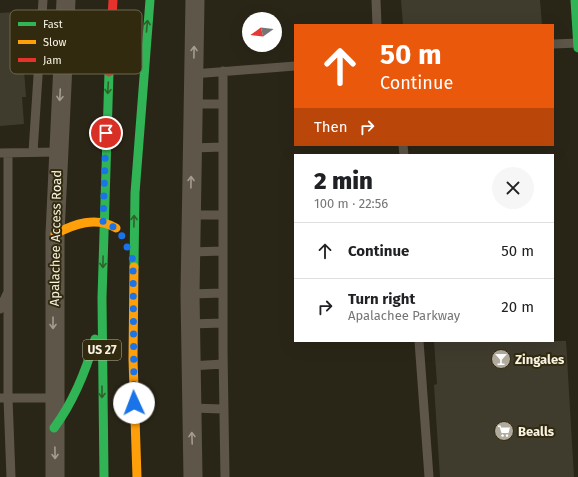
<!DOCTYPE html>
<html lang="en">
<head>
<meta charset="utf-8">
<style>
  :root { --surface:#fff; --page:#f6f6f6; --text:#202124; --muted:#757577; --line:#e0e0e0 }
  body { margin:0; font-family:"Fira Sans",sans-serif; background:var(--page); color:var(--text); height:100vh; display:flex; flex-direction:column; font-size:15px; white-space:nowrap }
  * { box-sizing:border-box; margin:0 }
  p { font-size:13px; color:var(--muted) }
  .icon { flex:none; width:22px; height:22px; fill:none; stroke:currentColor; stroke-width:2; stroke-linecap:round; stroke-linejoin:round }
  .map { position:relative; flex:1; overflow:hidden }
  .details { position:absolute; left:294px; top:154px; width:260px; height:188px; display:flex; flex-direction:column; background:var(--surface); border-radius:0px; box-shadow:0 4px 16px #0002 }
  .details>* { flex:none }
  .top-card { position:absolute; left:294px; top:24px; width:260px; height:122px; border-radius:0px; box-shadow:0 4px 16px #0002; background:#ea580c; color:#fff; overflow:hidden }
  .needle { width:26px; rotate:255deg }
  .buttons { position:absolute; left:242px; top:12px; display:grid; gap:8px }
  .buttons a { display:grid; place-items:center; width:40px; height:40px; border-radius:50%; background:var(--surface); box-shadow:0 4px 16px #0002; font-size:20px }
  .pin { position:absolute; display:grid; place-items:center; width:34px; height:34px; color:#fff; margin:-17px; border:2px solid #fff; border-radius:50%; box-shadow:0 1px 4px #0007 }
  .me { position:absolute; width:44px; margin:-22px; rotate:358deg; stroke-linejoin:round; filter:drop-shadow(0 0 3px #0008) }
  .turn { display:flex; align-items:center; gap:14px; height:84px; padding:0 20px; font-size:18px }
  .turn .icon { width:52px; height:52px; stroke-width:2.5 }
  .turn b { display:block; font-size:28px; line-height:34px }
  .then { display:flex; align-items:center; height:38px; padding:0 20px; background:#0003; gap:8px; font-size:15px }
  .round { display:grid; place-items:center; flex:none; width:42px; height:42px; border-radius:21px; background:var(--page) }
  .summary { display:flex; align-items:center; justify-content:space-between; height:68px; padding:0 20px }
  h1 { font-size:24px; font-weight:800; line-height:30px }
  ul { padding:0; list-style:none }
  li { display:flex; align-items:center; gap:12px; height:56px; padding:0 20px; border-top:1px solid var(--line) }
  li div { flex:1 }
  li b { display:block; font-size:15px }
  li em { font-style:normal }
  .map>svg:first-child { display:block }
  .building { fill:#3f3c2e }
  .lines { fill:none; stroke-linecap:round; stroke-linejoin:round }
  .lane { stroke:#5f564a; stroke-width:9 }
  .street { stroke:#5f564a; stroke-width:19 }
  .fast { stroke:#30b455; stroke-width:9 }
  .slow { stroke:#ff9f0a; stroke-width:9 }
  .jam { stroke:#e5322d; stroke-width:9 }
  .oneway { stroke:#31612b }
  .oneway2 { stroke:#a49d8f }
  .route { stroke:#1a73e8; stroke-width:7; stroke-dasharray:0 12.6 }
  .labels { text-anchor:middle; stroke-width:4; stroke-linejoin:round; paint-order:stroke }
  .shield { fill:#322a0f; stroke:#bdb7a3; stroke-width:1 }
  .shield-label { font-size:12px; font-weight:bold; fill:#f8f3e3 }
  .street-label { font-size:13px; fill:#f8f3e3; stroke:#322a0f }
  .poi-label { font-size:13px; font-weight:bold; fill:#f8f3e3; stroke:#322a0f; text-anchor:start }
  .key { fill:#322a0f; stroke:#6d664f; stroke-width:1 }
  .key-label { font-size:11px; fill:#f8f3e3 }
</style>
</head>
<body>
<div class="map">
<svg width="578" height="477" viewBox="0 0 578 477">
  <rect width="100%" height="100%" fill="#2a2617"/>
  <path class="building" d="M 401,0 L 540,0 L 542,25 L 403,25 Z
    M 29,11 L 31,40 L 26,41 L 29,69 L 24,70 L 26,97 L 22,97 L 24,124 L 0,126 L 0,13 Z
    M 434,341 L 566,341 L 574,477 L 440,477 L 434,385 L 437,384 Z"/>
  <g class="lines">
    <path class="lane" d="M 376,0 L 377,25
      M 553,44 L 578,43
      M 223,71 L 223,351 L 225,477
      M 193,74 L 295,66
      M 193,104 L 223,104
      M 403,145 L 404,155
      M 192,148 L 223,147
      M 33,152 L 43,0
      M 0,153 L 58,152
      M 8,153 L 8,398 L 11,477
      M 191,215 L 223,215
      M 190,252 L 223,251
      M 190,294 L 223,293
      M 0,309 L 7,294
      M 190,324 L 223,323
      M 419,341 L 429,477
      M 190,366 L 223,364
      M 0,398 L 54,398
      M 191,408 L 223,409"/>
    <path class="street" d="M 55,477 L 55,234 L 66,0
      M 193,477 L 190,294 L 195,0"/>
    <path class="fast" d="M 575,0 L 578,48
      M 134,267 L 135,193 L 150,0
      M 54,428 C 74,401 86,371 95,339
      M 104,477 L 102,298 L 109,72"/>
    <path class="slow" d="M 55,234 C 74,224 96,216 116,228
      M 134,267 L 133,359 L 137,477"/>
    <path class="jam" d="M 109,72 L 113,0"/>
  </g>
  <defs><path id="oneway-shaft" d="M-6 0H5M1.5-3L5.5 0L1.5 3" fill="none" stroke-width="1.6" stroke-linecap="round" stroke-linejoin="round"/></defs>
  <g class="oneway">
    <use href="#oneway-shaft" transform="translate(147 26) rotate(-85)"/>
    <use href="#oneway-shaft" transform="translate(108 88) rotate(93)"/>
    <use href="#oneway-shaft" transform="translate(134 221) rotate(-89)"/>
    <use href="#oneway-shaft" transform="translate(103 262) rotate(91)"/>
    <use href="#oneway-shaft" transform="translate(102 392) rotate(90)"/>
  </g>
  <g class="oneway2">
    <use href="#oneway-shaft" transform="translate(194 52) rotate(-89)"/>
    <use href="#oneway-shaft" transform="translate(60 95) rotate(93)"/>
    <use href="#oneway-shaft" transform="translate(191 182) rotate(-89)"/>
    <use href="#oneway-shaft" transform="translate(53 323) rotate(90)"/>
    <use href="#oneway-shaft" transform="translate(192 438) rotate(-92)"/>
    <use href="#oneway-shaft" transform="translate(55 453) rotate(89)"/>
  </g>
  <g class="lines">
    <path class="route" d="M 106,133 L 103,223 L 112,226 L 121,234 L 133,260 L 134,403"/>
  </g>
  <defs>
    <symbol id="bar-disc" viewBox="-11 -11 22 22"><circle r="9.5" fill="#b0ab9c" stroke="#322a0f"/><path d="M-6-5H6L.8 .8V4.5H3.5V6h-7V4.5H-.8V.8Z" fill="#fff"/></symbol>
    <symbol id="supermarket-disc" viewBox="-11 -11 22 22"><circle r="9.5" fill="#b0ab9c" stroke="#322a0f"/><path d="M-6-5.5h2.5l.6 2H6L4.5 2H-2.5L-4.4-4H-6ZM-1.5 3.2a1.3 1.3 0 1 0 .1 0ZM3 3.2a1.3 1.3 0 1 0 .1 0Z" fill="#fff"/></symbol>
  </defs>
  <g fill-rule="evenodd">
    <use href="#bar-disc" x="490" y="348" width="22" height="22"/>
    <use href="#supermarket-disc" x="493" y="420" width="22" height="22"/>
  </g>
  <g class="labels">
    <rect class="shield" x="83" y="340" width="38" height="20" rx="3"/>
    <g class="shield-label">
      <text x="102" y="354">US 27</text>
    </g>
    <g class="street-label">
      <text transform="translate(55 238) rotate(-89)" y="5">Apalachee Access Road</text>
    </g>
    <g class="poi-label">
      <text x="515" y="364">Zingales</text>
      <text x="518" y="436">Bealls</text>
    </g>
  </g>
  <rect x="10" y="10" width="132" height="64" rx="6" class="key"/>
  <rect x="18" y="22" width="18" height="4" fill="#30b455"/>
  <rect x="18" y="40" width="18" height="4" fill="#ff9f0a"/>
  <rect x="18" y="58" width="18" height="4" fill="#e5322d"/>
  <g class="key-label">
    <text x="43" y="28">Fast</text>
    <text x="43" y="46">Slow</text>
    <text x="43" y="64">Jam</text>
  </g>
</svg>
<div class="buttons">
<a><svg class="needle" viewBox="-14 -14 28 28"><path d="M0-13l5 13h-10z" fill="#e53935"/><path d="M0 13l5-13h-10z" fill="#757577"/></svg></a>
</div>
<div class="pin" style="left:106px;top:133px;background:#d93025"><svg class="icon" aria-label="arrive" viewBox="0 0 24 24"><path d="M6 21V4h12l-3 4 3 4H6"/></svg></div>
<svg class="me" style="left:134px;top:403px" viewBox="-20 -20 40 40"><circle r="19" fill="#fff"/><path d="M0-13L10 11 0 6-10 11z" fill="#1a73e8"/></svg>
<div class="top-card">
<div class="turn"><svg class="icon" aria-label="ahead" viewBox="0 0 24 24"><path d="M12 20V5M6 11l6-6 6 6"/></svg><div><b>50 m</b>Continue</div></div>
<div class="then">Then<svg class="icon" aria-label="right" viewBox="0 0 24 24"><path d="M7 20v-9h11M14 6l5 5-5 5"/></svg></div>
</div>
<section class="details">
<div class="summary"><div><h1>2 min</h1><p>100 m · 22:56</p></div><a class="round"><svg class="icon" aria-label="close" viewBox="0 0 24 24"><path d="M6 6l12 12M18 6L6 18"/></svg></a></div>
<ul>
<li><svg class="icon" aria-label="ahead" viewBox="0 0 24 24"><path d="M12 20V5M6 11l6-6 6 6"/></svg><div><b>Continue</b></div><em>50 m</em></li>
<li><svg class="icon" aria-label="right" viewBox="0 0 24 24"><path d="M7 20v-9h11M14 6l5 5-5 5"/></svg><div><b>Turn right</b><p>Apalachee Parkway</p></div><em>20 m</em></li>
</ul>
</section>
</div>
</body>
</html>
